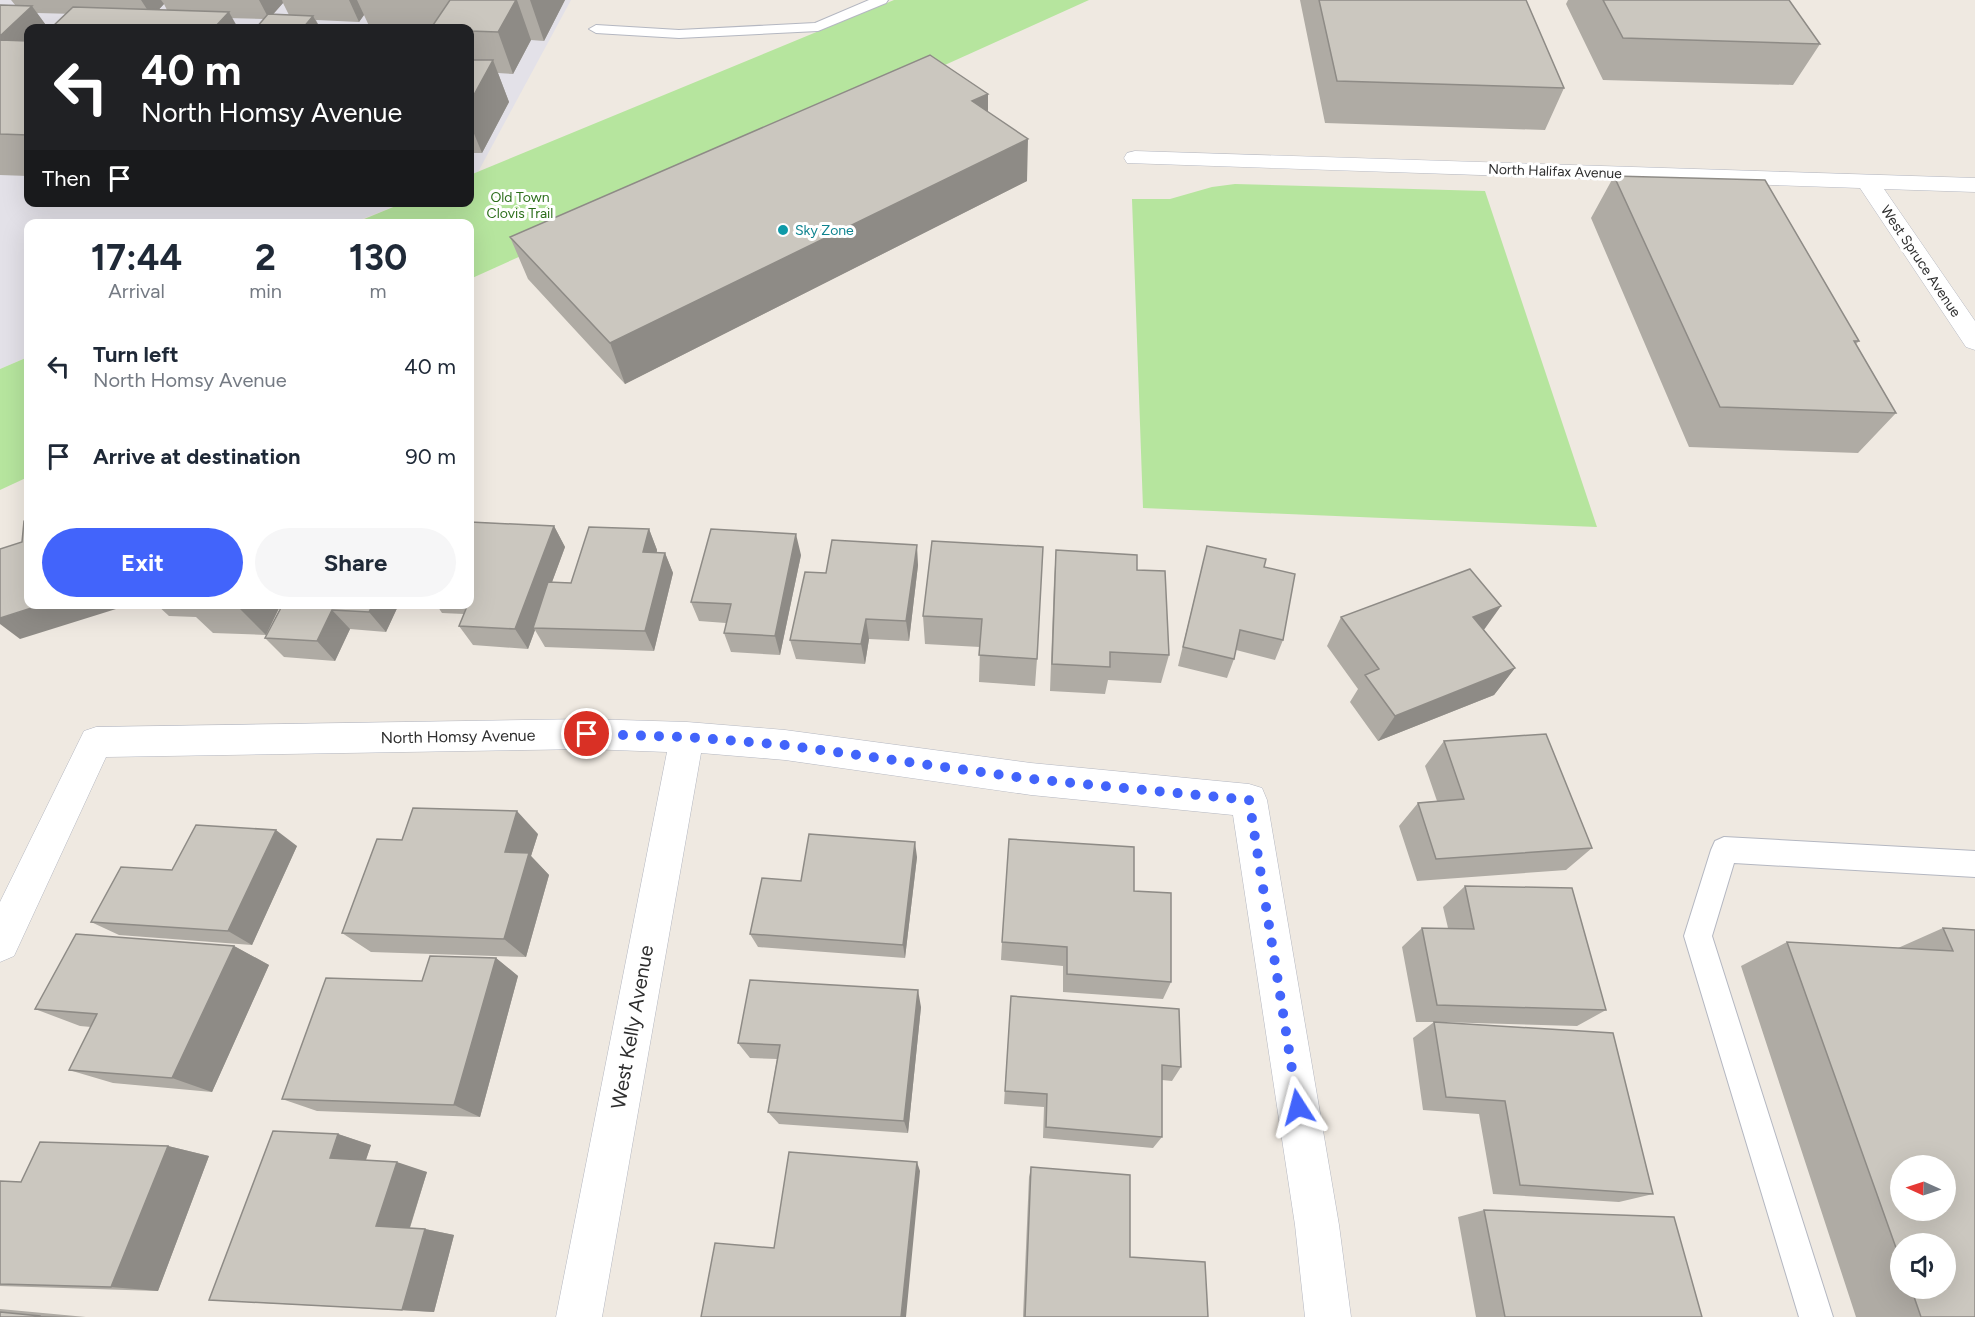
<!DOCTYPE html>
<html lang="en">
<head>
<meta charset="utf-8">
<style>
  :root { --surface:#fff; --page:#f6f6f7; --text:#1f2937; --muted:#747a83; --accent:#4264fb }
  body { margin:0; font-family:Figtree,sans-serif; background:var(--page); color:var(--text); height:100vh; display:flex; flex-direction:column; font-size:22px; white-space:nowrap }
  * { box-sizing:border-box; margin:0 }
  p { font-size:20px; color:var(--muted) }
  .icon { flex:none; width:33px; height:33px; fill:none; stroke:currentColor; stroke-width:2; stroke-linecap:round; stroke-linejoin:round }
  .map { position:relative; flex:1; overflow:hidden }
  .details { position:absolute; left:24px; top:219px; width:450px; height:390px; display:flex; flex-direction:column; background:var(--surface); border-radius:12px; box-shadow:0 6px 24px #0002 }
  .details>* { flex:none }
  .banner { position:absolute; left:24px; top:24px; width:450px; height:183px; border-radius:12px; box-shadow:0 6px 24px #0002; background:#202124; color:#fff; overflow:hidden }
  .needle { width:39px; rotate:273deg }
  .fabs { position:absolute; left:1890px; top:1155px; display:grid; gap:12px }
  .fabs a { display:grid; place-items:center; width:66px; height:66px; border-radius:50%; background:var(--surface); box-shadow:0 6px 24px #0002; font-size:30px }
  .pin { position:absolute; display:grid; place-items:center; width:51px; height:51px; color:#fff; margin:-26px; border:3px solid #fff; border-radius:50%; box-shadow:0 2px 6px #0007 }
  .me { position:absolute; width:66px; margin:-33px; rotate:351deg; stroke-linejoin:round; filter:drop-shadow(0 0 4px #0008) }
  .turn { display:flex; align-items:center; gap:21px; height:126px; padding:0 18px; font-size:27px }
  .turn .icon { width:78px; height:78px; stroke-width:2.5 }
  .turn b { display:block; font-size:42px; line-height:51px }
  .then { display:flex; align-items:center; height:57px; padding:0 18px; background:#0003; gap:12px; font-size:22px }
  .eta { display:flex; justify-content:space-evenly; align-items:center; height:102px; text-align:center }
  .eta b { font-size:36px; font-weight:700; line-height:42px }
  .primary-button { display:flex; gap:12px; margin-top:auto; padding:12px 18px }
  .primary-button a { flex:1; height:69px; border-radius:36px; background:var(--accent); color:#fff; font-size:24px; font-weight:700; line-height:69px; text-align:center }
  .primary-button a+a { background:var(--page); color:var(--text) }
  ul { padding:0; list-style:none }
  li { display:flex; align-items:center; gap:18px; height:90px; padding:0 18px }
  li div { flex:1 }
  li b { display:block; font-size:22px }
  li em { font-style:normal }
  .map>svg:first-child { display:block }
  .industrial { fill:#e3e1e8 }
  .green { fill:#b6e59e }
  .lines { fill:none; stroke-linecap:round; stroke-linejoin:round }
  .lane-casing { stroke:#b4b7c1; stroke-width:2 }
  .street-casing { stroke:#b4b7c1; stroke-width:1 }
  .lane { fill:#fff; fill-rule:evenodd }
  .street { fill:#fff; fill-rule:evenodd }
  .wall { fill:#afaba4; fill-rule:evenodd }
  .shaded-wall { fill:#8e8b86 }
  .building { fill:#cbc7bf; stroke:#8e8b86; stroke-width:1.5; fill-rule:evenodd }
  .route { stroke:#4264fb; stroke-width:10; stroke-dasharray:0 18 }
  .culture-dot { fill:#0f9aa8; stroke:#fff; stroke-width:2 }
  .labels { text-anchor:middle; stroke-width:6; stroke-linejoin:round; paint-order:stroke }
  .far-street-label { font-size:14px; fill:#2e2e2e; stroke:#fff }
  .far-park-label { font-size:14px; fill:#2c6e1b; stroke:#fff }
  .far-culture-label { font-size:14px; fill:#0d838f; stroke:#fff; text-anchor:start }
  .street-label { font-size:16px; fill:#2e2e2e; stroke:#fff }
  .near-street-label { font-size:20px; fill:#2e2e2e; stroke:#fff }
</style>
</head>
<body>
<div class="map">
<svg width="1975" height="1317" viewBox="0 0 1975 1317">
  <rect width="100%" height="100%" fill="#efe9e1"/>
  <path class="industrial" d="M 0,0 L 571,0 L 478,172 L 470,175 L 470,28 L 28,28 L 28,202 L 403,203 L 352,223 L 28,224 L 28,357 L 0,369 Z"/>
  <path class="green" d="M 894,0 L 1089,0 L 470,279 L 470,224 L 352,224 L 403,203 L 470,202 L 470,175 Z
    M 1235,184 L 1485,191 L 1597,527 L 1143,508 L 1132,199 L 1170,199 L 1212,187 Z
    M 28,357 L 28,477 L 0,490 L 0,369 Z"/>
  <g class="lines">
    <defs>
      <path id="lane" d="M 869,0 L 888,0 L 886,3 L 818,31 L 679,38 L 596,33 L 589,29 L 596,25 L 679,30 L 815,23 Z
        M 1724,837 L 1975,851 L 1975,877 L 1734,863 L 1712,936 L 1833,1317 L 1799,1317 L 1684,936 L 1711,850 L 1715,841 Z"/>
      <path id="street" d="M 1135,151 L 1975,178 L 1975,192 L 1884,189 L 1975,321 L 1975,350 L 1966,347 L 1860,188 L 1127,163 L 1124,158 L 1127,153 Z
        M 587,719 L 687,722 L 785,730 L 1031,763 L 1249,784 L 1262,788 L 1267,800 L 1339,1225 L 1351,1317 L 1305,1317 L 1295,1225 L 1233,815 L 1031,795 L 785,760 L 701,753 L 602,1317 L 556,1317 L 667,752 L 587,749 L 106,757 L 14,956 L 0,962 L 0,902 L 84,731 L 96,727 Z"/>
    </defs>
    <use href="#lane" class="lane-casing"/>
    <use href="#street" class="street-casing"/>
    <use href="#lane" class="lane"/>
    <use href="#street" class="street"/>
  </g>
  <path class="wall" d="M 11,0 L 565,0 L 544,41 L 531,40 L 513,74 L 498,73 L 509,102 L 482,153 L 470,153 L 470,154 L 470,28 L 370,28 L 364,15 L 359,22 L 316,20 L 320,28 L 256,28 L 264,19 L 37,13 L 48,28 L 28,28 L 28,176 L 0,175 L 0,5 L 16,6 ZM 283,3 L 289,15 L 273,14 ZM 164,4 L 167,10 L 158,10 Z
    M 1300,0 L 1526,0 L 1564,88 L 1545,130 L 1325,123 Z
    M 1568,0 L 1789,0 L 1820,44 L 1793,85 L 1603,80 L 1566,4 Z
    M 988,112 L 1027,181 L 625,384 L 528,279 L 510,237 Z
    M 1614,176 L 1859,341 L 1856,344 L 1896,413 L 1858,453 L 1689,447 L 1591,218 Z
    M 470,522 L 554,526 L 565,547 L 552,582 L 571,583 L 649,529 L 657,550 L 657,553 L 665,553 L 673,573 L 654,651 L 545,647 L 535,630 L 528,649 L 473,645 L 459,626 L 464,614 L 442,613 L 436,604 L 470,604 Z
    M 932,541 L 1037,659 L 1035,686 L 979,682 L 980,647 L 925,644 L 923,616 Z
    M 1207,546 L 1264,567 L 1283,640 L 1275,660 L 1236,650 L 1234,659 L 1227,678 L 1178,666 Z
    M 1056,550 L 1137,570 L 1169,655 L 1161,683 L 1108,680 L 1105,694 L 1050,691 L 1054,580 Z
    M 801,555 L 780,655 L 731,652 L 724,633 L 726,623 L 699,621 L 691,602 Z
    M 918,565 L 909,641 L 869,639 L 865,664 L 796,659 L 790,640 L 826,573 Z
    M 156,604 L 281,604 L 266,635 L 213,633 L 196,617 L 169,616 Z
    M 283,604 L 399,604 L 386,632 L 350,629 L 335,661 L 284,657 L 265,638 Z
    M 1341,617 L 1484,630 L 1515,668 L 1494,695 L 1378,741 L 1350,702 L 1358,689 L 1327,646 Z
    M 1444,741 L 1592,848 L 1566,870 L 1417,881 L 1399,826 L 1418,803 L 1437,801 L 1425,766 Z
    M 538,834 L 531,856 L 549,875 L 526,957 L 371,952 L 342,933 L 402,840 Z
    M 297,846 L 252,945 L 119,935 L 91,922 L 172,870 Z
    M 917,857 L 905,958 L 758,947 L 750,934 L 801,881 Z
    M 1465,886 L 1606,1010 L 1577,1026 L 1438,1022 L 1653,1194 L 1619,1202 L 1493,1194 L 1479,1114 L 1423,1110 L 1413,1038 L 1434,1022 L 1416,1022 L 1402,947 L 1422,928 L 1448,928 L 1443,907 Z
    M 1134,891 L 1171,982 L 1163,999 L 1063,992 L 1063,966 L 1001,960 L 1002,942 Z
    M 1943,928 L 1975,930 L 1975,1317 L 1856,1317 L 1741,966 L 1787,942 L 1898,948 ZM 1900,1244 L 1946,1288 L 1900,1288 Z
    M 234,946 L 269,965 L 212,1092 L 113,1083 L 69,1070 L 91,1027 L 80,1026 L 35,1009 Z
    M 496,958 L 518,976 L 480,1117 L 317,1111 L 282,1099 L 422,981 Z
    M 1011,996 L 1181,1067 L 1172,1081 L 1162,1080 L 1162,1137 L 1153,1148 L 1043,1138 L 1044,1107 L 1004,1104 Z
    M 921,1007 L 908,1133 L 779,1124 L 768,1112 L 777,1059 L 750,1058 L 738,1043 Z
    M 338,1134 L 371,1145 L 366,1160 L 427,1172 L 410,1228 L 425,1229 L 454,1235 L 434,1312 L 209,1300 Z
    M 168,1146 L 209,1156 L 158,1291 L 0,1286 L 0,1181 L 21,1182 Z
    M 1031,1167 L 1130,1257 L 1208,1317 L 1023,1317 L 1029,1177 Z
    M 1484,1210 L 1702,1317 L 1476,1317 L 1458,1217 Z
    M 0,1309 L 86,1317 L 0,1317 Z"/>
  <path class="shaded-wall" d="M 141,0 L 161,0 L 164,4 L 152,17 Z
    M 259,0 L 282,0 L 283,3 L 269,19 Z
    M 349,0 L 357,0 L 364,15 L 359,22 Z
    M 516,0 L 517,0 L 531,40 L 513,74 L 498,32 Z
    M 530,0 L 565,0 L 544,41 Z
    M 32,6 L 48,28 L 28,28 L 28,80 L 0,46 L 0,36 Z
    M 229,12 L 238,28 L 214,28 Z
    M 313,16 L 320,28 L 303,28 Z
    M 493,60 L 509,102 L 482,153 L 470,124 L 470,102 Z
    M 988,94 L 988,136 L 972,101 Z
    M 1028,139 L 1027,181 L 625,384 L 610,343 Z
    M 554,526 L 565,547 L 535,628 L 533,628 L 535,630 L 528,649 L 515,629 Z
    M 649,529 L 657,550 L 652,573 L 643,552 Z
    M 796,534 L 801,555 L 780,655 L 775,636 Z
    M 917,545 L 918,565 L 909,641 L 906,621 Z
    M 665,553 L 673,573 L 654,651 L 645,631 Z
    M 44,604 L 132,604 L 20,639 L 0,624 L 0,618 Z
    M 238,604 L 281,604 L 266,635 L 237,606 Z
    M 373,604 L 399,604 L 386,632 L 369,612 Z
    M 1501,606 L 1481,634 L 1473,617 Z
    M 332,610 L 350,629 L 335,661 L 317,641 Z
    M 866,619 L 869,639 L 865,664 L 861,644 Z
    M 1515,668 L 1494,695 L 1378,741 L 1395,716 Z
    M 517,811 L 538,834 L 531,856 L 549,875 L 526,957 L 504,939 L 505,852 Z
    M 276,830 L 297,846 L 252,945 L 228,931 Z
    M 915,842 L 917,857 L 905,958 L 903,945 Z
    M 234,946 L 269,965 L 212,1092 L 172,1078 Z
    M 496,958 L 518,976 L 480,1117 L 454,1105 Z
    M 918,990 L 921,1007 L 908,1133 L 904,1121 Z
    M 338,1134 L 371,1145 L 363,1168 L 330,1158 Z
    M 168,1146 L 209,1156 L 158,1291 L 111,1287 Z
    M 397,1162 L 427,1172 L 408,1233 L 376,1226 Z
    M 917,1162 L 920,1171 L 906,1317 L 901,1317 Z
    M 425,1229 L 454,1235 L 434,1312 L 402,1310 Z
    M 40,1316 L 76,1317 L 40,1317 Z"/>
  <path class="building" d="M 450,0 L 516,0 L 498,32 L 470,31 L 470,28 L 431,28 Z
    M 1319,0 L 1526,0 L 1564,88 L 1337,81 Z
    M 1603,0 L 1789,0 L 1820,44 L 1623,38 Z
    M 0,5 L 32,6 L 0,36 Z
    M 73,7 L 229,12 L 214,28 L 51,28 Z
    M 268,14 L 313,16 L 303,28 L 256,28 Z
    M 0,40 L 28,41 L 28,135 L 0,134 Z
    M 930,55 L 988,94 L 972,101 L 1028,139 L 610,343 L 510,237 Z
    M 470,60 L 493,60 L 470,102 Z
    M 1614,176 L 1765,180 L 1859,341 L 1854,341 L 1896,413 L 1720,407 Z
    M 28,520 L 28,604 L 44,604 L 0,618 L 0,549 L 22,542 L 24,521 Z
    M 470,522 L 554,526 L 515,629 L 459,626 L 468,604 L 470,604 L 470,600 L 472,595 L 470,595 Z
    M 589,527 L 649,529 L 643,552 L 665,553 L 645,631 L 533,628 L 548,582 L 571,583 Z
    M 711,529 L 796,534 L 775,636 L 724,633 L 731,604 L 691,602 Z
    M 832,540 L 917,545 L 906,621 L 866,619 L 861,644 L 790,640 L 805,572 L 826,573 Z
    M 932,541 L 1043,547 L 1037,659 L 979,655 L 982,619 L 923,616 Z
    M 1207,546 L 1266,559 L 1264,567 L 1295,574 L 1283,640 L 1240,630 L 1234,659 L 1183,647 Z
    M 1056,550 L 1137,555 L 1137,570 L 1165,571 L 1169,655 L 1110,652 L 1110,667 L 1052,664 Z
    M 1470,569 L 1501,606 L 1473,617 L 1515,668 L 1395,716 L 1365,675 L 1379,669 L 1341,617 Z
    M 192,604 L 238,604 L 237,606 Z
    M 283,604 L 373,604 L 369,612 L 332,610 L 317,641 L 265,638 Z
    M 1546,734 L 1592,848 L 1436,859 L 1418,803 L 1464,799 L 1444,741 Z
    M 413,808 L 517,811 L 505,852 L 529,853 L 504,939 L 342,933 L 377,839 L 402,840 Z
    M 196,825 L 276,830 L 228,931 L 91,922 L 121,867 L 172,870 Z
    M 809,834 L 915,842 L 903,945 L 750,934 L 762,878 L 801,881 Z
    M 1009,839 L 1134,847 L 1134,891 L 1171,893 L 1171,982 L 1067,974 L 1067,947 L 1002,942 Z
    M 1465,886 L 1572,888 L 1606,1010 L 1437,1005 L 1422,928 L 1474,929 Z
    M 1943,928 L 1975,930 L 1975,1317 L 1921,1317 L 1911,1288 L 1946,1288 L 1946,1244 L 1900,1244 L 1900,1259 L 1787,942 L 1953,951 ZM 1900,1166 L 1946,1166 L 1946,1210 L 1900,1210 Z
    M 76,934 L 234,946 L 172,1078 L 69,1070 L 97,1014 L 35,1009 Z
    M 430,956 L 496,958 L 454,1105 L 282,1099 L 326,978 L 422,981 Z
    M 750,980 L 918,990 L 904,1121 L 768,1112 L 780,1045 L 738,1043 Z
    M 1011,996 L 1179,1009 L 1181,1067 L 1162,1065 L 1162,1137 L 1046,1127 L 1047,1094 L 1005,1091 Z
    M 1434,1022 L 1613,1033 L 1653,1194 L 1520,1185 L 1505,1101 L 1446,1097 Z
    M 273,1131 L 338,1134 L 330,1158 L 397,1162 L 376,1226 L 425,1229 L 402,1310 L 209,1300 Z
    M 40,1142 L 168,1146 L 111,1287 L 0,1284 L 0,1181 L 21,1182 Z
    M 789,1152 L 917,1162 L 901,1317 L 701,1317 L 715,1243 L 774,1248 Z
    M 1031,1167 L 1130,1175 L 1130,1257 L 1205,1262 L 1208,1317 L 1025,1317 Z
    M 1484,1210 L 1674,1217 L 1702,1317 L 1505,1317 Z
    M 0,1312 L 40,1316 L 40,1317 L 0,1317 Z"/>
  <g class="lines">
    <path class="route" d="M 587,734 L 687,737 L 785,745 L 1031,779 L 1249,800 L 1298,1107"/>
  </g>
  <circle class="culture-dot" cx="783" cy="230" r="6"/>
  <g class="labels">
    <g class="far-street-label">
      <text transform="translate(1555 171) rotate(2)" y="5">North Halifax Avenue</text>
      <text transform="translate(1921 261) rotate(56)" y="5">West Spruce Avenue</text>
    </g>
    <g class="far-park-label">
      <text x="520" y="202">Old Town<tspan x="520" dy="16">Clovis Trail</tspan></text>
    </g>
    <g class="far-culture-label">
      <text x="795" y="235">Sky Zone</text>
    </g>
    <g class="street-label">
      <text transform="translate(458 736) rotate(-1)" y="6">North Homsy Avenue</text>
    </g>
    <g class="near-street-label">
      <text transform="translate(632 1027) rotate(-80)" y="7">West Kelly Avenue</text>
    </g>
  </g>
</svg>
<div class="fabs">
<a><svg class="needle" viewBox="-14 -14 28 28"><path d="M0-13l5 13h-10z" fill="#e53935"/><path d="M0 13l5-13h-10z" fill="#747a83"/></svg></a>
<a><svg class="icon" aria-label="sound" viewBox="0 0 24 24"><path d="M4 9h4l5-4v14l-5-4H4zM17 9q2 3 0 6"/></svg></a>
</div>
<div class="pin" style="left:587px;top:734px;background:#d93025"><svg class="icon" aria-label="arrive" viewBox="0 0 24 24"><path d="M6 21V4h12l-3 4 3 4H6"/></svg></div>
<svg class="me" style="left:1298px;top:1107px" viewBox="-20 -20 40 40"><path d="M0-17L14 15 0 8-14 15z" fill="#4264fb" stroke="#fff" stroke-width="4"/></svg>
<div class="banner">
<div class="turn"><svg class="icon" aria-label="left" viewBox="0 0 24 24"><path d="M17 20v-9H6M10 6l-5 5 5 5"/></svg><div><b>40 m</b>North Homsy Avenue</div></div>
<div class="then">Then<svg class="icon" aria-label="arrive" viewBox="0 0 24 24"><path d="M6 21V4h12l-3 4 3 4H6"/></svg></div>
</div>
<section class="details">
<div class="eta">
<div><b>17:44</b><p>Arrival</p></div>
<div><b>2</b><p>min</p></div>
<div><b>130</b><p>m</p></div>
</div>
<ul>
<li><svg class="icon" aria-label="left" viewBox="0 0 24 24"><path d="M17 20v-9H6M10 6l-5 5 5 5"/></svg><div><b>Turn left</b><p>North Homsy Avenue</p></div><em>40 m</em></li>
<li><svg class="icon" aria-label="arrive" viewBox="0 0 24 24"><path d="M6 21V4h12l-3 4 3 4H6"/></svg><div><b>Arrive at destination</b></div><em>90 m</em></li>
</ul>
<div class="primary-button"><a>Exit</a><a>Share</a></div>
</section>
</div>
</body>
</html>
